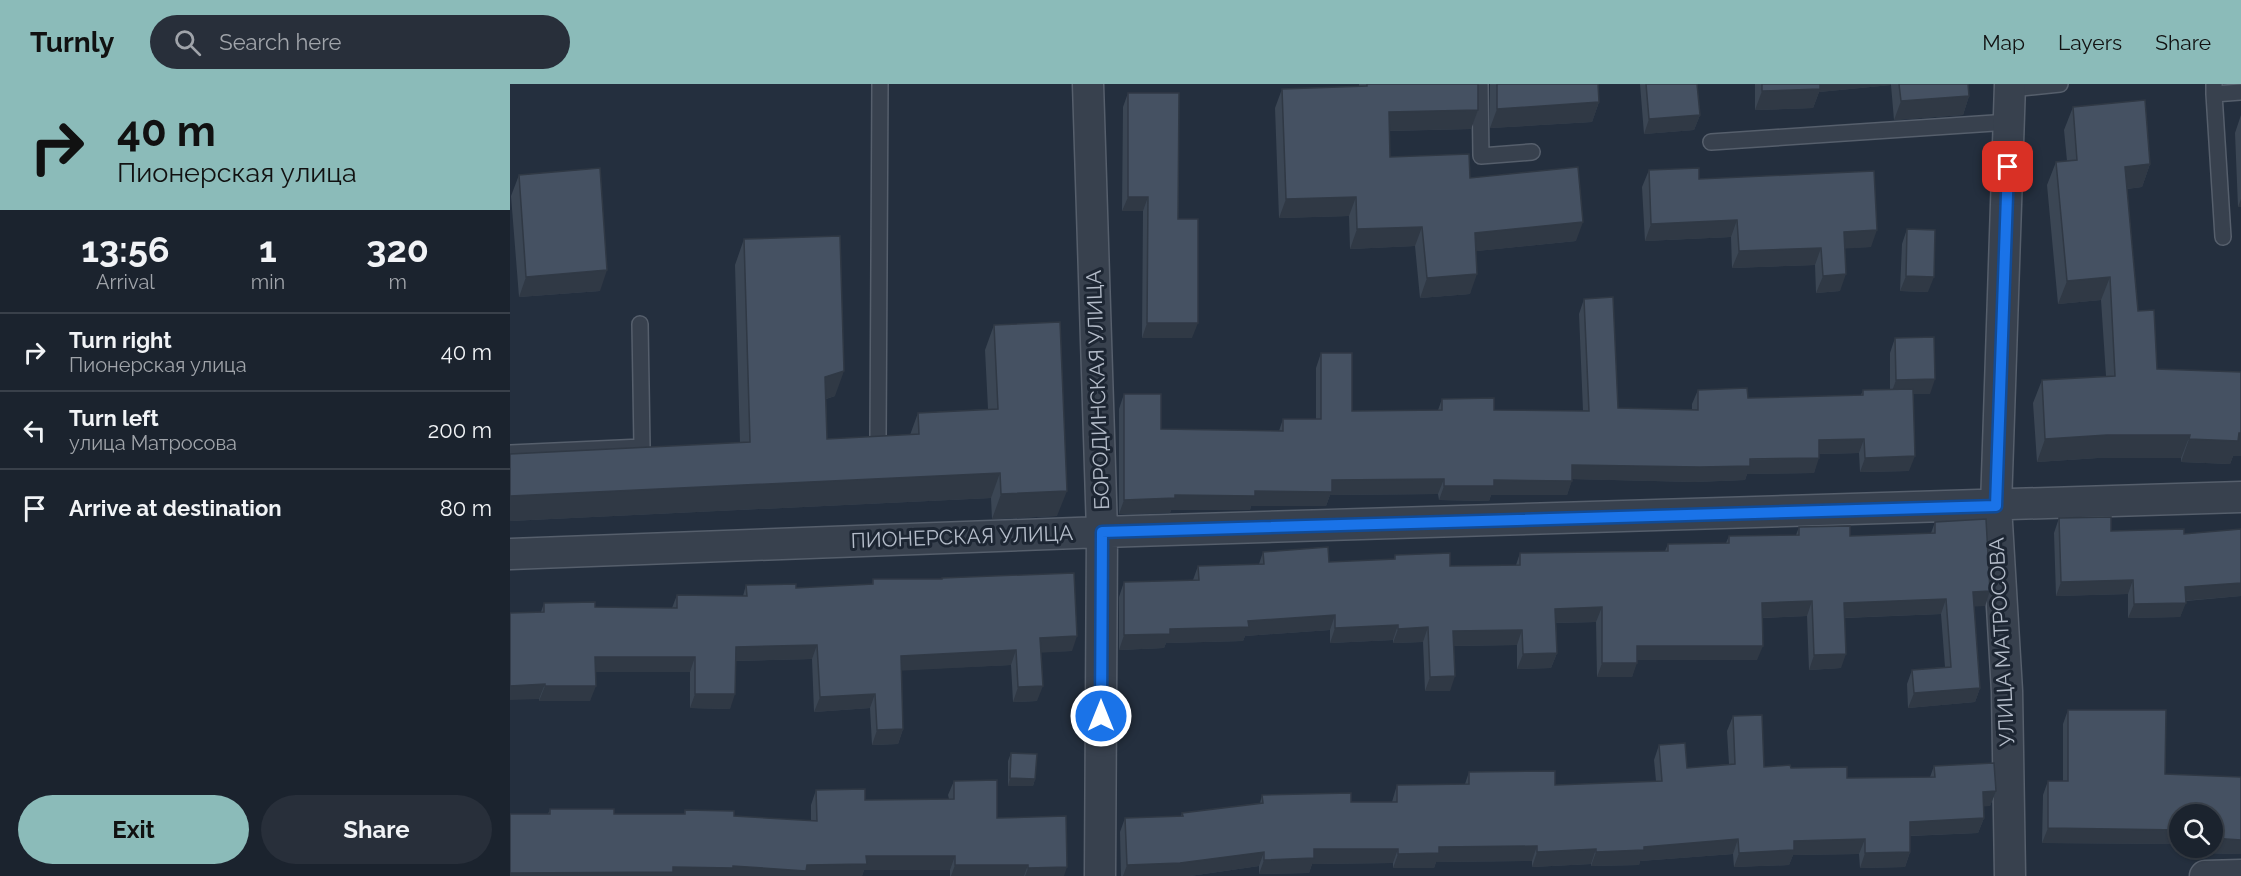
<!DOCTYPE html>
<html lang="en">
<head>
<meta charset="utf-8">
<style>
  :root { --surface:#1b232e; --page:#282f3a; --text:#f1f3f6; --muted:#a0a4aa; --line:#39404a; --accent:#8bbbb9 }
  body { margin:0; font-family:Raleway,sans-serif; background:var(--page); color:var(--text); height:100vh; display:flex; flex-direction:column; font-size:22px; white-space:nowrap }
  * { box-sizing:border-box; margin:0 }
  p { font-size:20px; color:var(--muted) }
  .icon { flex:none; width:33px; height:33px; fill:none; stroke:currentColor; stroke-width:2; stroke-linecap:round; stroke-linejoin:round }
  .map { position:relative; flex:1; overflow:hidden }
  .drawer { display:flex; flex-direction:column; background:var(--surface); width:510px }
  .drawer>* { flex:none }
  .top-card { background:#8bbbb9; color:#111; overflow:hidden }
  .buttons { position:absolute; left:1659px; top:720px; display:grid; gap:12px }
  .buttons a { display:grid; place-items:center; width:54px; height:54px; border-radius:50%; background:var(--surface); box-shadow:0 2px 4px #0004,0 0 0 2px var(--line); font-size:30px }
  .pin { position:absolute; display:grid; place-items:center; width:51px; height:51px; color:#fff; margin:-26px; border-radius:12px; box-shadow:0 3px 9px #0006 }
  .me { position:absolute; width:66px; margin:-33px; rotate:0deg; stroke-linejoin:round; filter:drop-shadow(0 0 4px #0008) }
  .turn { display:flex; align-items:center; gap:21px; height:126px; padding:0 18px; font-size:27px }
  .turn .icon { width:78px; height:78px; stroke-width:2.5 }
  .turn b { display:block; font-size:42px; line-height:51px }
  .eta { display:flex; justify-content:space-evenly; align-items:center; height:102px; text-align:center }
  .eta b { font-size:36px; font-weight:700; line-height:42px }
  .cta { display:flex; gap:12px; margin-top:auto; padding:12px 18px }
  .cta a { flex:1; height:69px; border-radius:36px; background:var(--accent); color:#111; font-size:24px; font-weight:700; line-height:69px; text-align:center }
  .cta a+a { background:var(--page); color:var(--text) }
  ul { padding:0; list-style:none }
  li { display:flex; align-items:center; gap:18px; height:78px; padding:0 18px; border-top:2px solid var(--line) }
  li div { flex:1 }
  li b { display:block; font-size:22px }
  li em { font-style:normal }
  header { display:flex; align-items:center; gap:36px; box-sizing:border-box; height:84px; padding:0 30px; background:var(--accent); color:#111 }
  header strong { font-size:28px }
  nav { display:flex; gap:33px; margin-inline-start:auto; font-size:21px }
  .search { width:420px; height:54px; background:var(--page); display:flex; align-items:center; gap:15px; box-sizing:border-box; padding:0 21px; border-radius:33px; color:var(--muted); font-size:22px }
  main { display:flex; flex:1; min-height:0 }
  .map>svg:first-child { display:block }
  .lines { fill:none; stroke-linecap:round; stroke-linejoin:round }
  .lane-casing { stroke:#565f6c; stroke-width:18 }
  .street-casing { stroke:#565f6c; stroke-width:33 }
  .lane { stroke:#38414e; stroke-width:15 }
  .street { stroke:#38414e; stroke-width:30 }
  .wall { fill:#3b4654 }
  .shaded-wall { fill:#303945 }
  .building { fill:#455162; stroke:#303945; stroke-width:1.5 }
  .route-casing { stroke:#114b97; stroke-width:15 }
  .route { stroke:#1a73e8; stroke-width:10 }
  .labels { text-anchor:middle; stroke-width:6; stroke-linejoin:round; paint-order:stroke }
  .street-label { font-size:21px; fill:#b4bcc9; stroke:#1d2633 }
</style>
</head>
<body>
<header>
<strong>Turnly</strong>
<div class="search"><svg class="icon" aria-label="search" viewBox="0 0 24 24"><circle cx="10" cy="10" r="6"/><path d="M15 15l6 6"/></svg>Search here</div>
<nav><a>Map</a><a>Layers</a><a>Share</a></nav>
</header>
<main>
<section class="drawer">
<div class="top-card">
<div class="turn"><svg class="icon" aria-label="right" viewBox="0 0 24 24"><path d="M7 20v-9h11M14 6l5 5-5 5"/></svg><div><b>40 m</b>Пионерская улица</div></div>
</div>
<div class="eta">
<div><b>13:56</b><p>Arrival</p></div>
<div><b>1</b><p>min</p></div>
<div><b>320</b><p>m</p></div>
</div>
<ul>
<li><svg class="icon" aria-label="right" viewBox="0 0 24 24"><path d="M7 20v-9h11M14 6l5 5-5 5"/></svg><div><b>Turn right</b><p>Пионерская улица</p></div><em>40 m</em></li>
<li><svg class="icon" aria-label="left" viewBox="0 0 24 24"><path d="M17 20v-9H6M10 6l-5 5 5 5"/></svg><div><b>Turn left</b><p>улица Матросова</p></div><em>200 m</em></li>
<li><svg class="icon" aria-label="arrive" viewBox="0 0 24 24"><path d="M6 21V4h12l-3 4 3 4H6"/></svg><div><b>Arrive at destination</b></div><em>80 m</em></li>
</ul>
<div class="cta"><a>Exit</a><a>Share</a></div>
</section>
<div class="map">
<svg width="1731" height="792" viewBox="0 0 1731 792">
  <rect width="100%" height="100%" fill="#242f3e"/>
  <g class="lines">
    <defs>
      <path id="lane" d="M 970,0 L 971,72 L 1022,68
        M 1704,0 L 1704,10 L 1731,8
        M 1501,5 L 1550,0
        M 1704,10 L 1713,153
        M 1201,58 L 1499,38
        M 368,355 L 370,0
        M 0,369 L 132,363 L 130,240"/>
      <path id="street" d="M 578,0 L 592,448 L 590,792
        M 0,470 L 592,448 L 1731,413
        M 1500,792 L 1497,607 L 1486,422 L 1500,0
        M 1695,792 L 1731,791"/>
    </defs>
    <use href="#lane" class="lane-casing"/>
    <use href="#street" class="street-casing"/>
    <use href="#lane" class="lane"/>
    <use href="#street" class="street"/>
  </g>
  <path class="wall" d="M 849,0 L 968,0 L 968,26 L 961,45 L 879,47 L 880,73 L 960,94 L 1066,157 L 966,167 L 960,210 L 910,214 L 905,162 L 840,165 L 839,132 L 769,134 L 765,24 L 772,5 L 849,3 Z
    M 980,0 L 1088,0 L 1089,18 L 1082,38 L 980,44 Z
    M 1130,0 L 1187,0 L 1190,31 L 1184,46 L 1134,50 Z
    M 1245,0 L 1458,0 L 1459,12 L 1453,31 L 1384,36 L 1381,1 L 1309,8 L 1303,24 L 1245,26 Z
    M 618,9 L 668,135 L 682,254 L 632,254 L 633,127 L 612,127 L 613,23 Z
    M 1563,23 L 1640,80 L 1632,103 L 1617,105 L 1628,227 L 1647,285 L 1723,372 L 1720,380 L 1671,378 L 1671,374 L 1588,374 L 1527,378 L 1523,319 L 1532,296 L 1596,292 L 1591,216 L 1548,220 L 1537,101 L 1546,78 L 1557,77 L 1554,46 Z
    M 1731,31 L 1731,123 L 1728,123 L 1725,49 Z
    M 1139,86 L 1189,95 L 1361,163 L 1335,164 L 1330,207 L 1306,209 L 1305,181 L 1222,184 L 1221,153 L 1135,157 L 1132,103 Z
    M 9,91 L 90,207 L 9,213 L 1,112 Z
    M 1397,145 L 1418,208 L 1390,207 L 1392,160 Z
    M 234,155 L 325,312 L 316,315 L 317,355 L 400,351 L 408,329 L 478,325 L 475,266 L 484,241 L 547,432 L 482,435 L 481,414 L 0,437 L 0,370 L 230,359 L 225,181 Z
    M 1074,215 L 1108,324 L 1182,326 L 1182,320 L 1188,306 L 1238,314 L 1351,311 L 1353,306 L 1380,306 L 1380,269 L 1385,254 L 1420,310 L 1403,310 L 1399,387 L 1350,388 L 1349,369 L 1309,370 L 1304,389 L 1237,390 L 1235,396 L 1185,398 L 1062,395 L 1057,411 L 981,411 L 979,417 L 929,416 L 928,410 L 820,411 L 816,422 L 741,422 L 740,426 L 661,426 L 660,429 L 609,430 L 609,325 L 614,310 L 651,345 L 769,347 L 773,335 L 806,335 L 806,284 L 811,269 L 842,327 L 928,326 L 932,315 L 984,326 L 1073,327 L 1069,230 Z
    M 1549,434 L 1601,447 L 1674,450 L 1731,445 L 1731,512 L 1676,517 L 1670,533 L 1618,534 L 1618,510 L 1546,512 L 1544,449 Z
    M 1425,438 L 1480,507 L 1475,522 L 1464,522 L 1470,604 L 1465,618 L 1398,624 L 1397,600 L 1402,586 L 1435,583 L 1431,530 L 1335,534 L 1331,584 L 1299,586 L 1297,532 L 1252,534 L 1247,576 L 1127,576 L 1122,593 L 1087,593 L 1086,538 L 1046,539 L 1047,569 L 1041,584 L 1007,585 L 1007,561 L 944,562 L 940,607 L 915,607 L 913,558 L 883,559 L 883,556 L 820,559 L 820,546 L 735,552 L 733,557 L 656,559 L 654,564 L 609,566 L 609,513 L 614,498 L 683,496 L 688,482 L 749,480 L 753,468 L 819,478 L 884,475 L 885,471 L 940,482 L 1006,481 L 1010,469 L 1155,467 L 1158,460 L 1216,459 L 1219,452 L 1286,451 L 1289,443 L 1340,452 L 1421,449 Z
    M 432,494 L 562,567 L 531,568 L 527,617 L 503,618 L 501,581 L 391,586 L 393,645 L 388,660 L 362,661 L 360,624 L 304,628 L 302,575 L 226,577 L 220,625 L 180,624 L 180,588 L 85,588 L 80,617 L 29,617 L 31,528 L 34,519 L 85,523 L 162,524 L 167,511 L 233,512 L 236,501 L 286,504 L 362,500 L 363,495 L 432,495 Z
    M 1558,626 L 1656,626 L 1655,690 L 1731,693 L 1731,770 L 1689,769 L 1690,764 L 1702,764 L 1702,730 L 1670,730 L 1670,760 L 1532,759 L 1533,711 L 1538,697 L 1553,697 L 1553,640 Z
    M 1223,632 L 1254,683 L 1281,684 L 1337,694 L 1420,693 L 1424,682 L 1486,707 L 1480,722 L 1473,722 L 1474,734 L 1468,749 L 1400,752 L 1400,768 L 1395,783 L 1350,784 L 1349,770 L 1283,771 L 1279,781 L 1224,783 L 1223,770 L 1130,777 L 1129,781 L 1081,782 L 1081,780 L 1022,783 L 1022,777 L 926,778 L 924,784 L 883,784 L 883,779 L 802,780 L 799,789 L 749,790 L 749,782 L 680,792 L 611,792 L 610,748 L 615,734 L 671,732 L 672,729 L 750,719 L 752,711 L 841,718 L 882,718 L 887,701 L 955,700 L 959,688 L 1045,701 L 1146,697 L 1144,676 L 1149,661 L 1177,684 L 1219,680 L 1217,647 Z
    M 501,669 L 525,695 L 523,702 L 498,702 L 498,677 Z
    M 444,697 L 554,792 L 440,792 L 440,786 L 354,786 L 352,792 L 0,792 L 38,730 L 40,725 L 104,730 L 174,730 L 175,726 L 224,732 L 301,737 L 301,721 L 306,706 L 355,716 L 439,715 L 438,711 Z"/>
  <path class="shaded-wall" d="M 1305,0 L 1381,0 L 1381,1 L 1309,8 L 1303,24 L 1245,26 L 1252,7 Z
    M 1459,12 L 1453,31 L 1384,36 L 1391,17 Z
    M 1089,18 L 1082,38 L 980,44 L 987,25 Z
    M 968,26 L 961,45 L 872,47 L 879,28 Z
    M 1190,31 L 1184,46 L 1134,50 L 1139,35 Z
    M 1640,80 L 1632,103 L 1607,106 L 1615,83 Z
    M 618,113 L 638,113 L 633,127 L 612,127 Z
    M 846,113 L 839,132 L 769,134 L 776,115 Z
    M 1731,115 L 1731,123 L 1728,123 Z
    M 1227,136 L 1221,153 L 1135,157 L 1141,140 Z
    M 1073,138 L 1066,157 L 958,168 L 965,149 Z
    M 912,143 L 905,162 L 840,165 L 847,145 Z
    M 1367,146 L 1361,163 L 1328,165 L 1334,148 Z
    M 1311,164 L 1305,181 L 1222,184 L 1229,167 Z
    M 97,186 L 90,207 L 9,213 L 16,193 Z
    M 967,190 L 960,210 L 910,214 L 917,194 Z
    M 1336,190 L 1330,207 L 1306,209 L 1313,192 Z
    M 1396,192 L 1424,193 L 1418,208 L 1390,207 Z
    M 1600,193 L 1591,216 L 1548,220 L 1557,197 Z
    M 637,239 L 688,239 L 682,254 L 632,254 Z
    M 334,287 L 325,312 L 306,318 L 315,293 Z
    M 1425,295 L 1420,310 L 1381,310 L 1386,296 Z
    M 1729,349 L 1731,349 L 1731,372 L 1723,372 L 1720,380 L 1671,378 L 1679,355 Z
    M 1597,351 L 1680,351 L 1671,374 L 1588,374 L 1527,378 L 1535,355 Z
    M 1354,355 L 1349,369 L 1304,370 L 1309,356 Z
    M 1405,372 L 1399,387 L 1350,388 L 1355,374 Z
    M 1309,374 L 1304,389 L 1237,390 L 1235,396 L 1185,398 L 1057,395 L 1062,381 Z
    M 490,389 L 481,414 L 0,437 L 0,412 Z
    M 934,395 L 928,410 L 820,411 L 816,422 L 741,422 L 740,426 L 661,426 L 660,429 L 609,430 L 614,416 L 665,411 L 745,407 L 822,396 Z
    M 984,396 L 1062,397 L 1057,411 L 981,411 L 979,417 L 929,416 L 934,402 Z
    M 557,407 L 547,432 L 482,435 L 491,410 Z
    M 1623,496 L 1618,510 L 1546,512 L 1551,498 Z
    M 1731,499 L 1731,512 L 1670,517 L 1675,503 Z
    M 1480,507 L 1475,522 L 1457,523 L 1463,508 Z
    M 1436,515 L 1431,530 L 1329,534 L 1334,519 Z
    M 1302,517 L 1297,532 L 1247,534 L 1252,519 Z
    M 1676,519 L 1670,533 L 1618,534 L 1624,520 Z
    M 1092,523 L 1086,538 L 1040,539 L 1045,525 Z
    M 825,531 L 820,546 L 735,552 L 733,557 L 656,559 L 654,564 L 609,566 L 614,551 L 660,545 L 738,537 Z
    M 888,541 L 883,556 L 820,559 L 825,544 Z
    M 918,543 L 913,558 L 883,559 L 888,545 Z
    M 1012,546 L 1007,561 L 938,562 L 943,547 Z
    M 567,552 L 562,567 L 525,569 L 530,554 Z
    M 307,561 L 302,575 L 220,577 L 226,563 Z
    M 1127,562 L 1253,562 L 1247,576 L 1122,576 Z
    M 506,566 L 501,581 L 385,587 L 391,572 Z
    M 1047,569 L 1041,584 L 1007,585 L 1013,570 Z
    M 1336,570 L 1331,584 L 1299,586 L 1304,571 Z
    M 85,573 L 185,573 L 180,588 L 80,588 Z
    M 1092,579 L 1127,579 L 1122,593 L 1087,593 Z
    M 945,592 L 940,607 L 915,607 L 920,593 Z
    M 35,600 L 29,615 L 0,616 L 0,602 Z
    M 35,602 L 86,602 L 80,617 L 29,617 Z
    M 533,602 L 527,617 L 503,618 L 508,603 Z
    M 1470,604 L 1465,618 L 1398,624 L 1404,609 Z
    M 185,610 L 225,610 L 220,625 L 180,624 Z
    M 365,610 L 360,624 L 304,628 L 310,613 Z
    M 393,645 L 388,660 L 362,661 L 367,646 Z
    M 500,694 L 525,695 L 523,702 L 498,702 Z
    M 1486,707 L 1480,722 L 1467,723 L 1473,708 Z
    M 1474,734 L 1468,749 L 1394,752 L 1400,738 Z
    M 1538,744 L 1670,746 L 1670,760 L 1532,759 Z
    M 1702,754 L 1731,756 L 1731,770 L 1689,769 L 1691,764 L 1702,764 Z
    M 1228,755 L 1223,770 L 1130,777 L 1129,781 L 1081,782 L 1086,768 L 1134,763 Z
    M 1355,755 L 1349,770 L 1283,771 L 1279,781 L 1224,783 L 1229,769 L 1284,757 Z
    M 1027,762 L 1022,777 L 926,778 L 924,784 L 883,784 L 888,770 L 929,763 Z
    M 804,765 L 888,765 L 883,779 L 802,780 L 799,789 L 749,790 L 754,776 Z
    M 1086,765 L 1081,780 L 1022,783 L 1027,768 Z
    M 754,768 L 749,782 L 680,792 L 613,792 L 617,781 Z
    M 1400,768 L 1395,783 L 1350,784 L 1355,769 Z
    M 356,772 L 445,772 L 440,786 L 354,786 L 352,792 L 0,792 L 0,789 L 163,783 L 297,781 Z
    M 445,781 L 518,781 L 514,792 L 441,792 Z
    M 557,783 L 554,792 L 515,792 L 518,784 Z"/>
  <path class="building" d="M 857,0 L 968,0 L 968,26 L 879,28 L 880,73 L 959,70 L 960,94 L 1068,83 L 1073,138 L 965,149 L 967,190 L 917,194 L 912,143 L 847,145 L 846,113 L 776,115 L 772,5 L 857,2 Z
    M 987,0 L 1088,0 L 1089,18 L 987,25 Z
    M 1136,0 L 1187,0 L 1190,31 L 1139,35 Z
    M 1252,0 L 1310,0 L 1310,5 L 1252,7 Z
    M 1389,0 L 1458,0 L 1459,12 L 1391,17 Z
    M 618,9 L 669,9 L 668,135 L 688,135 L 688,239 L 637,239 L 638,113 L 618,113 Z
    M 1635,16 L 1640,80 L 1615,83 L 1628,227 L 1644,226 L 1647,285 L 1731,288 L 1731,349 L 1729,349 L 1728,357 L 1679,355 L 1680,351 L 1597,351 L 1535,355 L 1532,296 L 1605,292 L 1600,193 L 1557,197 L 1546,78 L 1567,76 L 1563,23 Z
    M 90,84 L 97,186 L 16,193 L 9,91 Z
    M 1189,84 L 1189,95 L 1364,87 L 1367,146 L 1334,148 L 1336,190 L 1313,192 L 1311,164 L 1229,167 L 1227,136 L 1141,140 L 1139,86 Z
    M 1397,145 L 1425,146 L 1424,193 L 1396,192 Z
    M 330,152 L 334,287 L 315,293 L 317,355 L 409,350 L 408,329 L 488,325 L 484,241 L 550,238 L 557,407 L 491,410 L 490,389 L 0,412 L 0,370 L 240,358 L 234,155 Z
    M 1103,213 L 1108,324 L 1188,326 L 1188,306 L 1237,304 L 1238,314 L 1353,311 L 1353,306 L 1403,305 L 1405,372 L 1355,374 L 1354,355 L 1309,356 L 1309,374 L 1240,375 L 1240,382 L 1190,383 L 1062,381 L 1062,397 L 984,396 L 984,402 L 934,402 L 934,395 L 822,396 L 822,408 L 745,407 L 745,412 L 665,411 L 665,414 L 614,416 L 614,310 L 651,310 L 651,345 L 773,347 L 773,335 L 811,335 L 811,269 L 842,269 L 842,327 L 932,326 L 932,315 L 984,314 L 984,326 L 1079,327 L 1074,215 Z
    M 1424,253 L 1425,295 L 1386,296 L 1385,254 Z
    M 1601,433 L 1601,447 L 1674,445 L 1674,450 L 1731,445 L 1731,499 L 1675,503 L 1676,519 L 1624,520 L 1623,496 L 1551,498 L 1549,434 Z
    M 1476,435 L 1480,507 L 1463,508 L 1470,604 L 1404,609 L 1402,586 L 1441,583 L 1436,515 L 1334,519 L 1336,570 L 1304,571 L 1302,517 L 1252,519 L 1253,562 L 1127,562 L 1127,579 L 1092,579 L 1092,523 L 1045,525 L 1047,569 L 1013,570 L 1012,546 L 943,547 L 945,592 L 920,593 L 918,543 L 888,545 L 888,541 L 825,544 L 825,531 L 738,537 L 739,543 L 660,545 L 660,550 L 614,551 L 614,498 L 689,496 L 688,482 L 754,480 L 753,468 L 818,463 L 819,478 L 885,475 L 885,471 L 940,469 L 940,482 L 1010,481 L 1010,469 L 1158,467 L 1158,460 L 1219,459 L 1219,452 L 1289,451 L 1289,443 L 1340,442 L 1340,452 L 1425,449 L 1425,438 Z
    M 564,489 L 567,552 L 530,554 L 533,602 L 508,603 L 506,566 L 391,572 L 393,645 L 367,646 L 365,610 L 310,613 L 307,561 L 226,563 L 225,610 L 185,610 L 185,573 L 85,573 L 86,602 L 35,602 L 35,600 L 0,602 L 0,529 L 34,528 L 34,519 L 85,518 L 85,523 L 167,524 L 167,511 L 237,512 L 236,501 L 286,500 L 286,504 L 363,500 L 363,495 L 432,495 L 432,494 Z
    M 1558,626 L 1656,626 L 1655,690 L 1731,693 L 1731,756 L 1702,754 L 1702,730 L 1670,730 L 1670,746 L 1538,744 L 1538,697 L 1558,697 Z
    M 1252,631 L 1254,683 L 1280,681 L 1281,684 L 1337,683 L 1337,694 L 1425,693 L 1424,682 L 1484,679 L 1486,707 L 1473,708 L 1474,734 L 1400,738 L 1400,768 L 1355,769 L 1355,755 L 1284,757 L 1284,766 L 1229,769 L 1228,755 L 1134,763 L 1134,766 L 1086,768 L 1086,765 L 1027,768 L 1027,762 L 929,763 L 929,769 L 888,770 L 888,765 L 804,765 L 804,774 L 754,776 L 754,768 L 670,779 L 617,781 L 615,734 L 673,732 L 672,729 L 753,719 L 752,711 L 841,709 L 841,718 L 887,718 L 887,701 L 959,700 L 959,688 L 1045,687 L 1045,701 L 1152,697 L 1149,661 L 1175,659 L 1177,684 L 1225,680 L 1223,632 Z
    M 501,669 L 527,670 L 525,695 L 500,694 Z
    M 487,696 L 487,734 L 556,732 L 557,783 L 518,784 L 518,781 L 445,781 L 445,772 L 356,772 L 357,780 L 297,781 L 296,787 L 223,782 L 223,784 L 163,783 L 163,788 L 0,789 L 0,730 L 40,730 L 40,725 L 104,725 L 104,730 L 175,730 L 175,726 L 224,727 L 224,732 L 307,737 L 306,706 L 355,705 L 355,716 L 444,715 L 444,697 Z"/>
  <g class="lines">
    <defs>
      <path id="route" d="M 591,632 L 592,448 L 1486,422 L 1498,83"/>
    </defs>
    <use href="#route" class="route-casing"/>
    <use href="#route" class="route"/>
  </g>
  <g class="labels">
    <g class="street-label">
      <text transform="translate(588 306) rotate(-92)" y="7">БОРОДИНСКАЯ УЛИЦА</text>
      <text transform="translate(452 453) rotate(-2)" y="7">ПИОНЕРСКАЯ УЛИЦА</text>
      <text transform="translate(1492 558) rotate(-93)" y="7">УЛИЦА МАТРОСОВА</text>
    </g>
  </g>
</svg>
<div class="buttons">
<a><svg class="icon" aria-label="search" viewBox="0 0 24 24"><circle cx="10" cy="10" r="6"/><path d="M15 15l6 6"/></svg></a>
</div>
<div class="pin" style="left:1498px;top:83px;background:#d93025"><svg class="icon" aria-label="arrive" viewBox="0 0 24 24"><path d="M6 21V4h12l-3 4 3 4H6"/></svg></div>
<svg class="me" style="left:591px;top:632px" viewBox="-20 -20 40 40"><circle r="17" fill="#1a73e8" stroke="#fff" stroke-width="3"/><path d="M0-11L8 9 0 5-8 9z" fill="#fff"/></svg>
</div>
</main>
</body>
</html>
